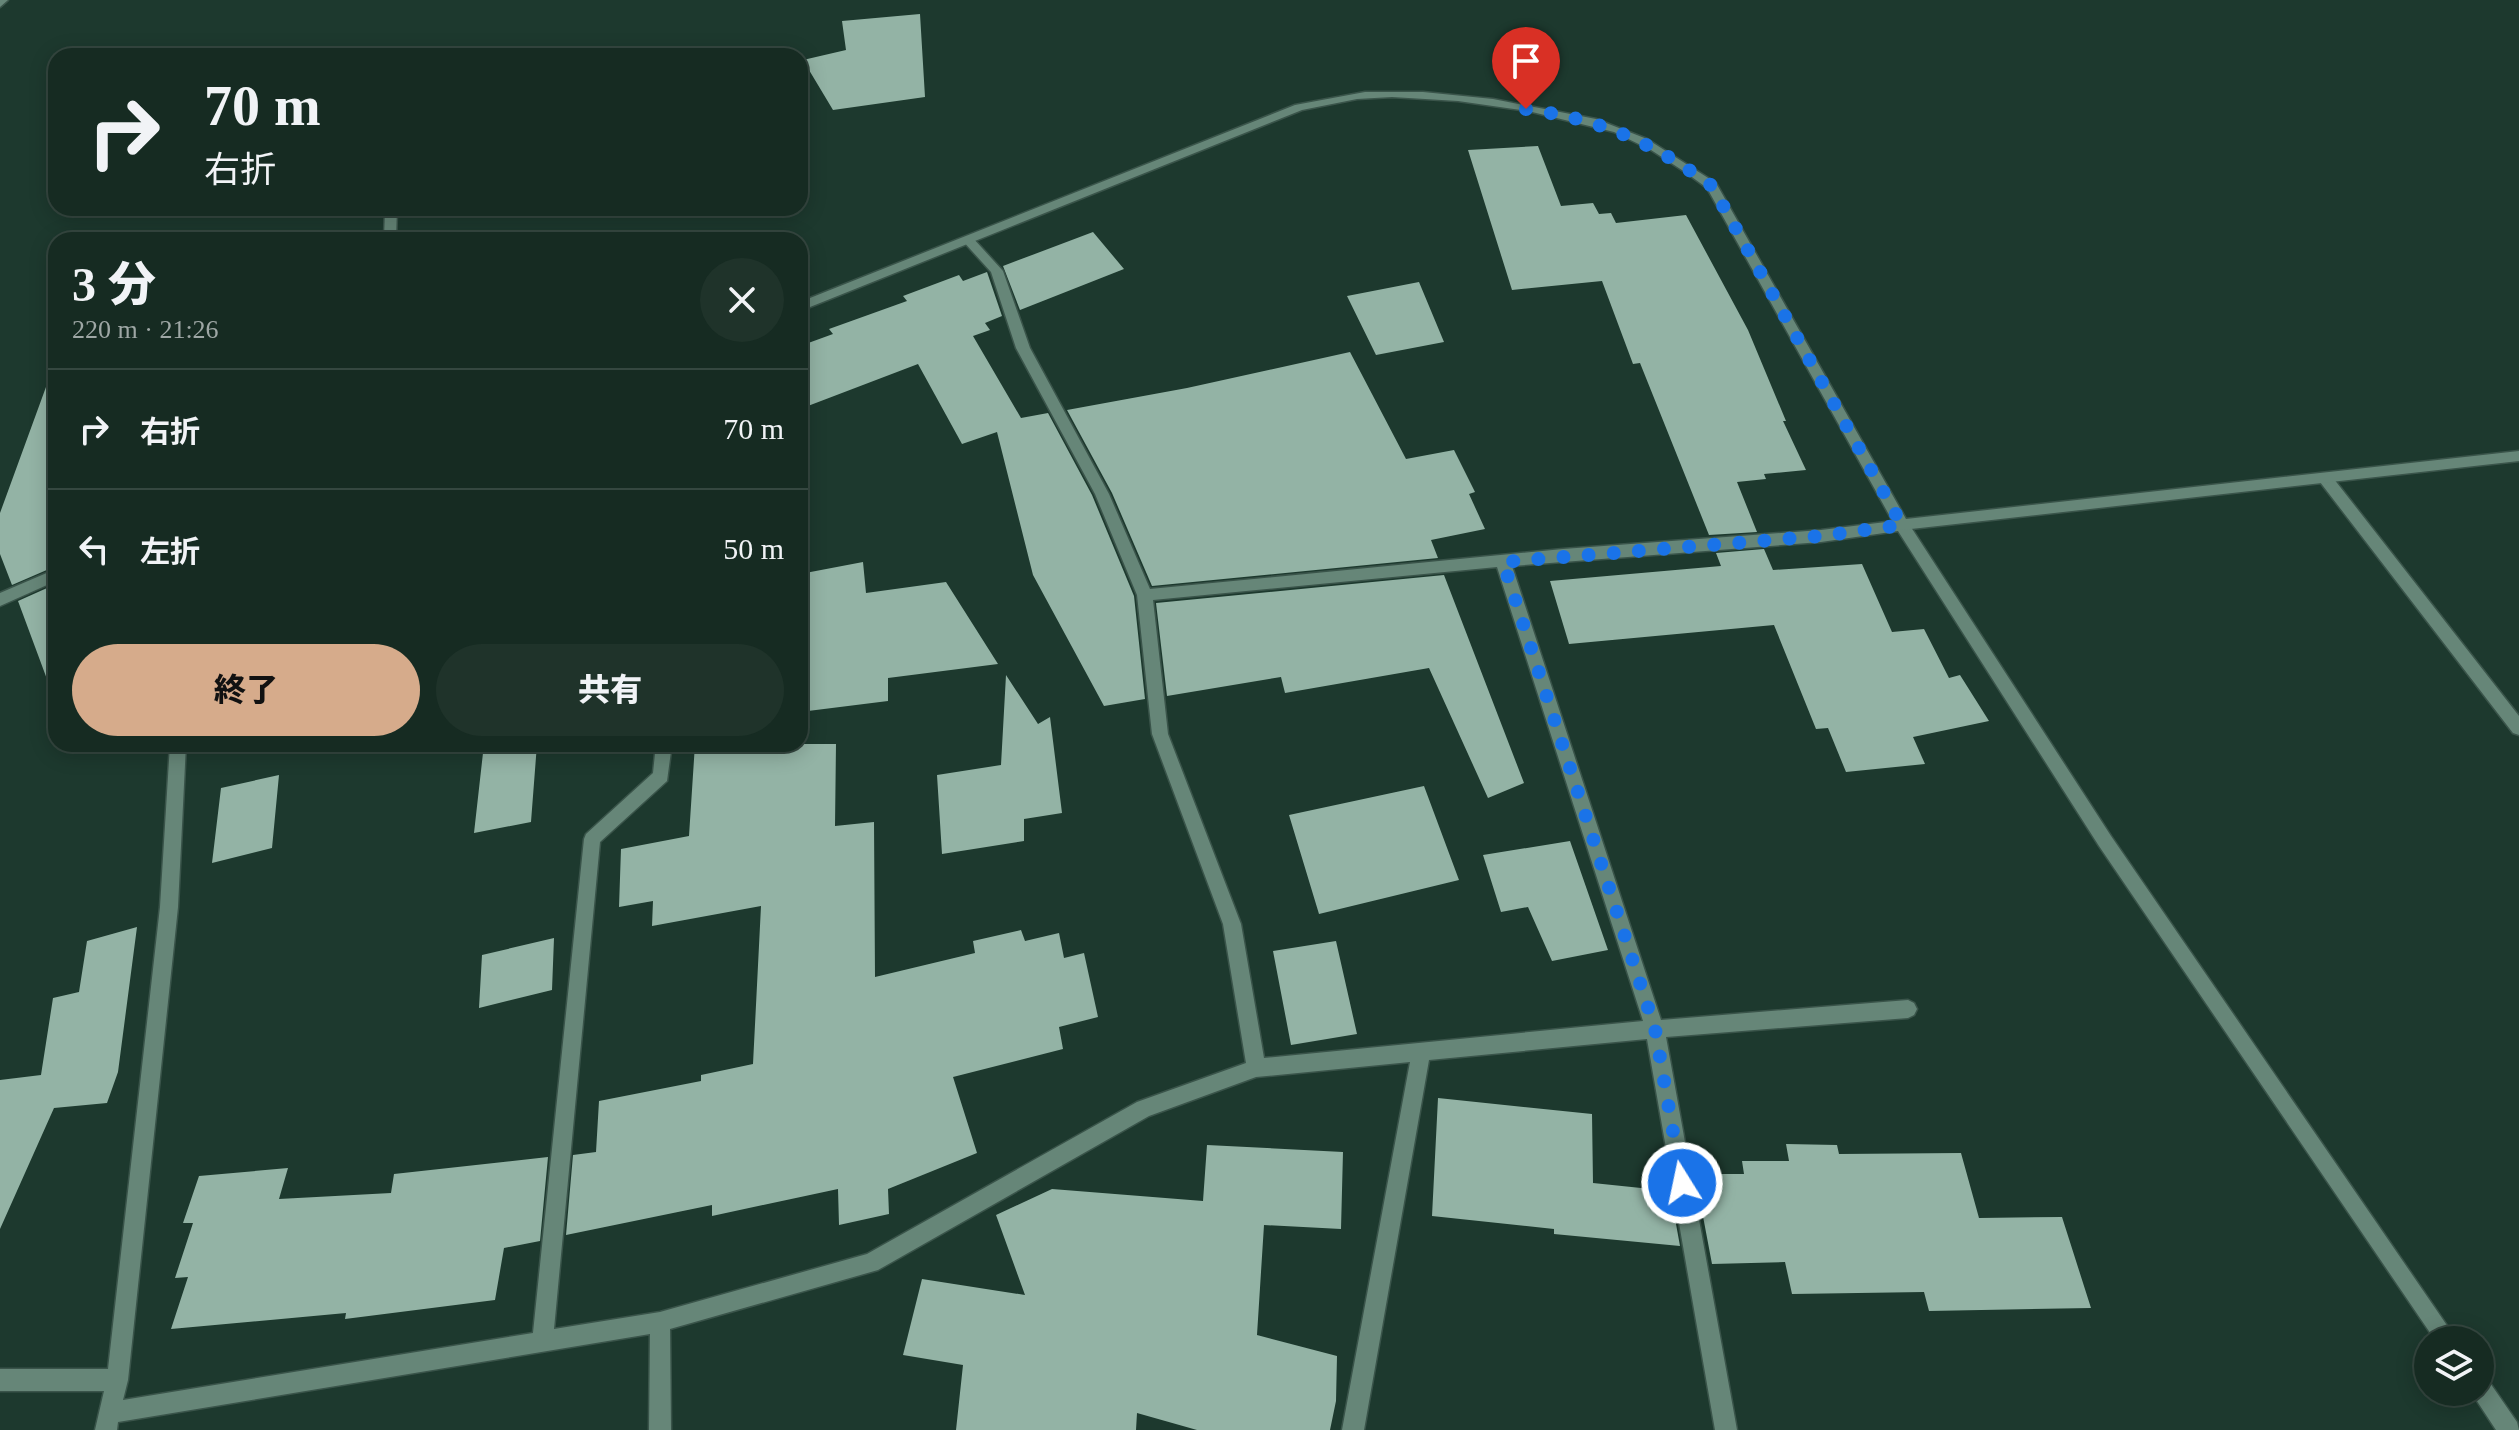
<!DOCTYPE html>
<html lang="ja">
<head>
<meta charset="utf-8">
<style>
  :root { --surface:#162b22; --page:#1f332a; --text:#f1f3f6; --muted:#9ea7a5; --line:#354740; --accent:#d6ab8b }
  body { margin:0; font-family:"Times New Roman","Noto Sans JP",serif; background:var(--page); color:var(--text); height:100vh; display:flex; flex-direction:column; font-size:30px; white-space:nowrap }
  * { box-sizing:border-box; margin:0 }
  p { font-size:26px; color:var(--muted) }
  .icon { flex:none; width:44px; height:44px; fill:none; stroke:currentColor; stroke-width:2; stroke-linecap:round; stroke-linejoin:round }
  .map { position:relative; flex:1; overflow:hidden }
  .side { position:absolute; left:48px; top:232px; width:760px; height:520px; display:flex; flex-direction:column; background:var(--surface); border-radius:24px; box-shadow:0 4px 20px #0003,0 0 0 2px var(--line) }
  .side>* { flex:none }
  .banner { position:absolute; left:48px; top:48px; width:760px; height:168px; border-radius:24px; box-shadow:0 4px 20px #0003,0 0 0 2px var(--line); background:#162b22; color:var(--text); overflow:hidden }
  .fabs { position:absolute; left:2414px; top:1326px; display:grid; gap:16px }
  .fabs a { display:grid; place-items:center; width:80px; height:80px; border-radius:50%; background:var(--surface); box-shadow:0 4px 20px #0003,0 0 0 2px var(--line); font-size:40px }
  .pin { position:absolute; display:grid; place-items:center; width:68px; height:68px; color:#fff; margin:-82px -34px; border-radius:50% 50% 50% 0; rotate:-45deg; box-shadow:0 0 8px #0007 }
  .pin .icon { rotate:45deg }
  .me { position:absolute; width:88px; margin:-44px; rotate:350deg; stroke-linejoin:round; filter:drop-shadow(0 0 6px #0008) }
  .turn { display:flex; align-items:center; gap:28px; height:168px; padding:0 24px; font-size:36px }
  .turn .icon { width:104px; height:104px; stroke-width:2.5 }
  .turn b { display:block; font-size:56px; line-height:68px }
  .round { display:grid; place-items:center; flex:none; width:84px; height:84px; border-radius:42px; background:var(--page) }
  .summary { display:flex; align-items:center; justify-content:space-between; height:136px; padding:0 24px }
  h1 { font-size:48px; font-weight:800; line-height:60px }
  .cta { display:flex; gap:16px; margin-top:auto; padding:16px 24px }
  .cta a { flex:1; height:92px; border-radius:48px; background:var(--accent); color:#111; font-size:32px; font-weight:800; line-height:92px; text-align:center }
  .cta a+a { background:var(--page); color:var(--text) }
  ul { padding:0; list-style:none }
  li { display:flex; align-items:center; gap:24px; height:120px; padding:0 24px; border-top:2px solid var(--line) }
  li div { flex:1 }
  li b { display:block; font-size:30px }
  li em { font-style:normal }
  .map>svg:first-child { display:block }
  .building { fill:#93b3a5 }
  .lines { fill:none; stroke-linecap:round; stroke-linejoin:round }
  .minor-casing { stroke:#3a544a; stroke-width:3 }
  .tertiary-casing { stroke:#3a544a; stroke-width:3 }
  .minor { fill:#668678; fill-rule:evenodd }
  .tertiary { fill:#668678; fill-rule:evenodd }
  .route { stroke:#1a73e8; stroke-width:14; stroke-dasharray:0 25.2 }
</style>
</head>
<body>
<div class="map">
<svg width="2519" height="1430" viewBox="0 0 2519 1430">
  <rect width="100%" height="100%" fill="#1d392e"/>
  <path class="building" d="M 920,14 L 925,97 L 833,110 L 803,60 L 846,50 L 842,21 Z
    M 1538,146 L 1561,206 L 1593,203 L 1599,214 L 1611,213 L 1616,223 L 1686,215 L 1748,330 L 1786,421 L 1783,421 L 1806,470 L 1764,474 L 1766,479 L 1737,482 L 1757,532 L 1709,535 L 1640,363 L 1633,364 L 1602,281 L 1512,290 L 1468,150 Z
    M 1093,232 L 1124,269 L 1020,310 L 1003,266 Z
    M 987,272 L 1002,316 L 985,323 L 990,330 L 973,336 L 1021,418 L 1048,413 L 1092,495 L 1134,596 L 1145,699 L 1104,706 L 1033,575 L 997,432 L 962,444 L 918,364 L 800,409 L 800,346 L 833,334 L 829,329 L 907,301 L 903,296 L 959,275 L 963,281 Z
    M 1419,282 L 1444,342 L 1376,355 L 1347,296 Z
    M 1350,352 L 1406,459 L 1454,450 L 1475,492 L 1469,494 L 1485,529 L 1431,540 L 1438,558 L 1152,586 L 1112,493 L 1067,410 L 1187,388 Z
    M 50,376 L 56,377 L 56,566 L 12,585 L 0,554 L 0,513 Z
    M 1764,549 L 1773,570 L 1862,564 L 1892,632 L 1924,629 L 1949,678 L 1960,675 L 1989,721 L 1913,737 L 1925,764 L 1846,772 L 1828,728 L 1816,729 L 1774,625 L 1569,644 L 1550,581 L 1721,566 L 1716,553 Z
    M 863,562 L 866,593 L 946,582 L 998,664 L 888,678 L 888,701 L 800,712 L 800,574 Z
    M 1444,575 L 1524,783 L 1488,798 L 1429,668 L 1285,693 L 1281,677 L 1167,696 L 1156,603 Z
    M 56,584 L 56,689 L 51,690 L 18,601 Z
    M 1006,675 L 1038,724 L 1050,717 L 1062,813 L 1024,819 L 1024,841 L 942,854 L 937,775 L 1001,765 Z
    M 484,744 L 537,744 L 531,822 L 474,833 Z
    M 695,744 L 836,744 L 835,826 L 874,822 L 875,977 L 975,953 L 973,941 L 1021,930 L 1025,941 L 1059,933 L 1064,958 L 1084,953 L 1098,1017 L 1059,1027 L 1063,1049 L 953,1077 L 977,1153 L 888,1189 L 889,1214 L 839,1225 L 838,1189 L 712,1216 L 712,1205 L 566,1235 L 573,1155 L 596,1152 L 599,1101 L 701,1081 L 701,1075 L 753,1064 L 761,906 L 652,926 L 653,901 L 619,907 L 621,849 L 689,836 Z
    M 279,775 L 272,848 L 212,863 L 221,788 Z
    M 1424,786 L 1459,880 L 1319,914 L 1289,815 Z
    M 1570,841 L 1608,950 L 1552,961 L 1528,907 L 1501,912 L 1483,855 Z
    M 137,927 L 118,1072 L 107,1103 L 54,1108 L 0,1229 L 0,1080 L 41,1075 L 53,998 L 79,992 L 87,941 Z
    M 554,938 L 552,990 L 479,1008 L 482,955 Z
    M 1336,941 L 1357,1034 L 1291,1045 L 1273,951 Z
    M 1438,1098 L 1592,1114 L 1593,1183 L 1670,1191 L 1680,1246 L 1554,1234 L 1554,1229 L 1432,1216 Z
    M 1786,1144 L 1837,1145 L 1839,1154 L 1961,1153 L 1979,1218 L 2062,1217 L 2091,1308 L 1929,1311 L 1924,1292 L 1792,1294 L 1785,1262 L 1712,1264 L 1695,1174 L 1744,1174 L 1742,1161 L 1789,1161 Z
    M 1207,1145 L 1343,1152 L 1341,1229 L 1264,1225 L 1257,1335 L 1337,1356 L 1336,1401 L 1330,1430 L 1197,1430 L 1137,1413 L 1136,1430 L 956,1430 L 963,1365 L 903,1355 L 922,1279 L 1025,1295 L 996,1215 L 1052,1189 L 1203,1201 Z
    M 548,1157 L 540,1241 L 504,1248 L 495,1300 L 345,1319 L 346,1313 L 171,1329 L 188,1277 L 175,1278 L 193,1223 L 183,1223 L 199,1176 L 288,1168 L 279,1199 L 391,1193 L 394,1174 Z"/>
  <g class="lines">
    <defs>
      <path id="minor" d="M 0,0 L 8,0 L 0,7 Z
        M 385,208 L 397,208 L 396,240 L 384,240 Z
        M 968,236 L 972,237 L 1003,271 L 1030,348 L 1109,494 L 1150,589 L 1563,549 L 1821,530 L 1902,520 L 1907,521 L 2111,836 L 2457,1340 L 2435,1340 L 2099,846 L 1898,531 L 1821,542 L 1512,566 L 1661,1020 L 1908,1000 L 1914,1003 L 1917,1009 L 1914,1015 L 1908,1018 L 1666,1037 L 1737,1430 L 1715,1430 L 1647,1039 L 1429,1060 L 1364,1430 L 1342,1430 L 1410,1062 L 1256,1077 L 1149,1116 L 878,1270 L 670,1329 L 671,1430 L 649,1430 L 650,1334 L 118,1422 L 117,1430 L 95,1430 L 104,1391 L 0,1391 L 0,1369 L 108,1369 L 160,907 L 170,744 L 186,744 L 178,907 L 128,1380 L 123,1400 L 533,1333 L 584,839 L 586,834 L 653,773 L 656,744 L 672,744 L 667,781 L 600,842 L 554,1329 L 660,1312 L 867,1254 L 1137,1102 L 1246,1063 L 1223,924 L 1152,734 L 1137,595 L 1095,494 L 1016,348 L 991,272 L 962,240 ZM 1497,567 L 1643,1021 L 1264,1058 L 1241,924 L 1168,734 L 1153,600 Z
        M 2325,473 L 2330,474 L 2519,716 L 2519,735 L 2513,733 L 2320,482 L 2318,478 Z
        M 2480,1377 L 2488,1380 L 2517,1422 L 2519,1430 L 2496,1430 L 2471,1392 L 2480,1392 Z"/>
      <path id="tertiary" d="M 1365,92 L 1423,92 L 1493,99 L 1596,119 L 1647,139 L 1716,183 L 1906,519 L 2519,451 L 2519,461 L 1902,530 L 1897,529 L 1707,188 L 1685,172 L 1651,150 L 1614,132 L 1528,111 L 1458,101 L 1392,97 L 1357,99 L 1302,110 L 800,311 L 800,302 L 1295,105 Z
        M 56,569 L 56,581 L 0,606 L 0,593 Z"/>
    </defs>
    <use href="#minor" class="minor-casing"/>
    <use href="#tertiary" class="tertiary-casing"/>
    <use href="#minor" class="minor"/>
    <use href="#tertiary" class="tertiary"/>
  </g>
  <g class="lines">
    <path class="route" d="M 1526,109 C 1602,120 1650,141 1712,186 L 1902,525 L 1821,536 L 1503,562 L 1655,1029 L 1682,1183"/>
  </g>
</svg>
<div class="fabs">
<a><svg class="icon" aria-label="layers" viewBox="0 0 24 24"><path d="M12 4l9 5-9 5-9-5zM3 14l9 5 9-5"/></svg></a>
</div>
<div class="pin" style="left:1526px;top:109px;background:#d93025"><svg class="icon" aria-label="arrive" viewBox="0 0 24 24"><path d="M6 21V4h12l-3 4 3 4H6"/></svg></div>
<svg class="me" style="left:1682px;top:1183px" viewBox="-20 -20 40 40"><circle r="17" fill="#1a73e8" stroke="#fff" stroke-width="3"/><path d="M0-11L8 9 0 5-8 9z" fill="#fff"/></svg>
<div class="banner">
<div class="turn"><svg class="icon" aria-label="right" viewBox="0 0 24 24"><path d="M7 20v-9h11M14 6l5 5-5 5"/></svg><div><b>70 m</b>右折</div></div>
</div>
<section class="side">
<div class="summary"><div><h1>3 分</h1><p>220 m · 21:26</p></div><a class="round"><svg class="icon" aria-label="close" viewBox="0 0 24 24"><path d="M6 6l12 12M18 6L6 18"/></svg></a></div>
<ul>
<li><svg class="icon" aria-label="right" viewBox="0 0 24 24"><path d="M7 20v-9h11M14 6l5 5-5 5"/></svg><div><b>右折</b></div><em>70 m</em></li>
<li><svg class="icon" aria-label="left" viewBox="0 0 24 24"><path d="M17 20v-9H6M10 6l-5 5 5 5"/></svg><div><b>左折</b></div><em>50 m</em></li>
</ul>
<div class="cta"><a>終了</a><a>共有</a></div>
</section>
</div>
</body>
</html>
